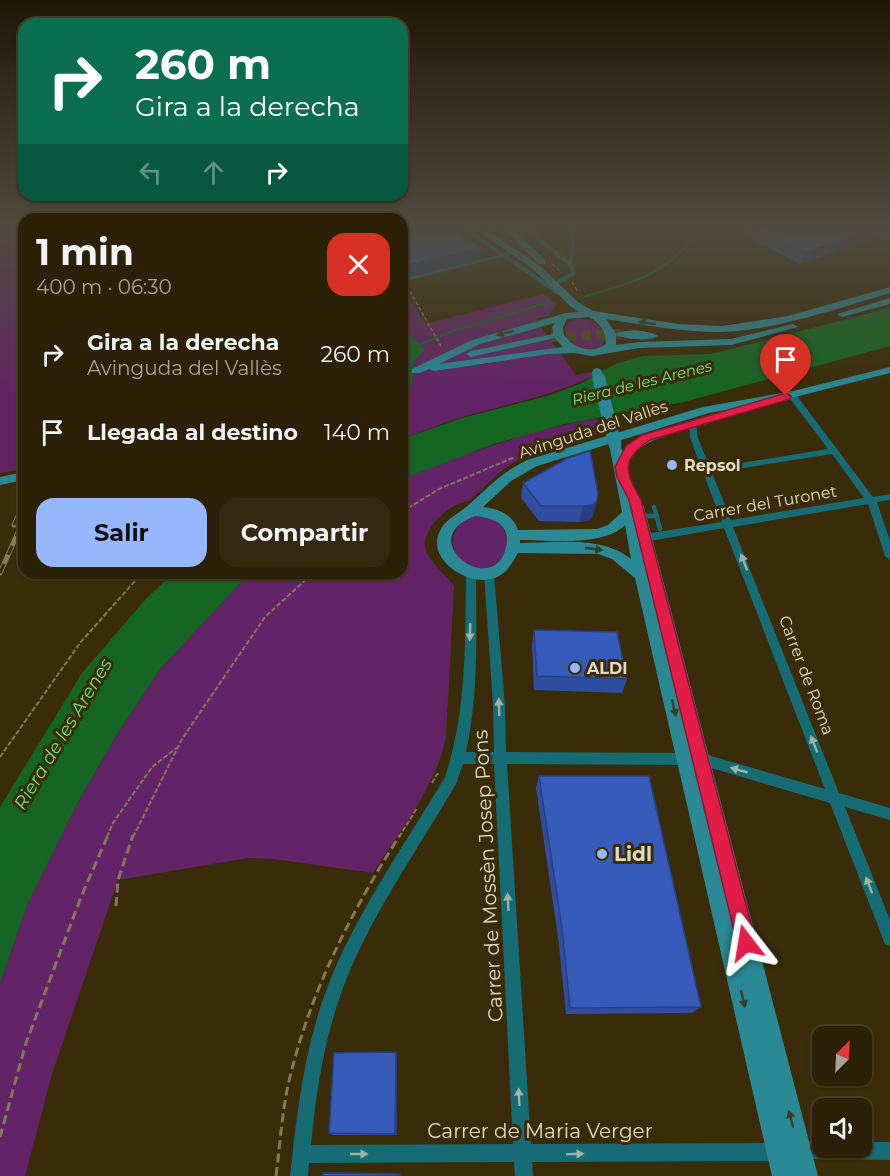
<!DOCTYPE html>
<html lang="es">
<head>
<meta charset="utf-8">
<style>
  :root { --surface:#2c2106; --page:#342910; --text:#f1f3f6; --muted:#a6a39b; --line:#483e28; --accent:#96b6fd }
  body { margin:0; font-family:Montserrat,sans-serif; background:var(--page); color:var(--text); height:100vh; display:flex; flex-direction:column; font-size:22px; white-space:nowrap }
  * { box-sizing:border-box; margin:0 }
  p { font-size:20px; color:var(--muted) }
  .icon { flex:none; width:33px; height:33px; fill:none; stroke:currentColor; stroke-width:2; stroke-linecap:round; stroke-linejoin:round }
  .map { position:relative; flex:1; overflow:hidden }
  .side { position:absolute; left:18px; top:213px; width:390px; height:366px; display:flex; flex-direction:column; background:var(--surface); border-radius:18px; box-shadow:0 2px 4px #0004,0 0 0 2px var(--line) }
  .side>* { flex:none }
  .guide { position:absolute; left:18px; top:18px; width:390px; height:183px; border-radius:18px; box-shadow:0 2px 4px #0004,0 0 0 2px var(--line); background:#0b6e4f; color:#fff; overflow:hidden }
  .needle { width:39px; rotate:24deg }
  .fabs { position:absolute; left:812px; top:1026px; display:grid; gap:12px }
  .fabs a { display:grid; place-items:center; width:60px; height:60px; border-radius:12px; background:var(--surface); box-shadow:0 2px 4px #0004,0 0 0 2px var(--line); font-size:30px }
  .pin { position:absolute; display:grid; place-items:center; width:51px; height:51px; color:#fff; margin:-62px -26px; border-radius:50% 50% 50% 0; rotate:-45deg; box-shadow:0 0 6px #0007 }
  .pin .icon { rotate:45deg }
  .me { position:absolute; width:66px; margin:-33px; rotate:346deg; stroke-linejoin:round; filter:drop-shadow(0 0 4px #0008) }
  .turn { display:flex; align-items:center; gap:21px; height:126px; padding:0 18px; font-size:27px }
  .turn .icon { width:78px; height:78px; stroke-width:2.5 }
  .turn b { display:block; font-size:42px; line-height:51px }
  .lanes { display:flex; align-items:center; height:57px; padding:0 18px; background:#0003; justify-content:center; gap:30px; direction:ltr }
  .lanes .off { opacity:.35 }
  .round { display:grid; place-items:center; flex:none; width:63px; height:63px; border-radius:18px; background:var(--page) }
  .head { display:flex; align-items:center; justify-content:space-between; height:102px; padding:0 18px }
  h1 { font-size:36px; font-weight:700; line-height:45px }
  .action { display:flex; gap:12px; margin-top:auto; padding:12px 18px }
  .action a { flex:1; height:69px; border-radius:18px; background:var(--accent); color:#111; font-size:24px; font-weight:700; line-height:69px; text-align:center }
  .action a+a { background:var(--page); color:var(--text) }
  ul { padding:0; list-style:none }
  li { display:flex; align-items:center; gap:18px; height:78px; padding:0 18px }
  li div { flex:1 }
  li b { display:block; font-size:22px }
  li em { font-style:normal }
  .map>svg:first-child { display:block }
  .green { fill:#632467 }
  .water { fill:#156522 }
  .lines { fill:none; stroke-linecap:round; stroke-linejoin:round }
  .stream { stroke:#156522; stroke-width:2 }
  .secondary-tunnel { stroke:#544624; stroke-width:10; stroke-dasharray:10 5; stroke-linecap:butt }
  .path-far2 { stroke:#847859; stroke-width:1.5; stroke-dasharray:4 2; stroke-linecap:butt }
  .path-far1 { stroke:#847859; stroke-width:2; stroke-dasharray:5 2; stroke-linecap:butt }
  .path { stroke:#847859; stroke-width:3; stroke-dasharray:9 4.5; stroke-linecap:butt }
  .lane-far1 { stroke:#156c75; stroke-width:4 }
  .lane { stroke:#156c75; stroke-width:4.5 }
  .street { fill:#156c75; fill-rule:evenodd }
  .secondary { fill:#298a95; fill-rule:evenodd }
  .rail-casing { stroke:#887c5d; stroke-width:5 }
  .rail { stroke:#3a2c08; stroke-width:3; stroke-dasharray:10; stroke-linecap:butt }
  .secondary-bridge-far1 { stroke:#298a95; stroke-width:10 }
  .secondary-bridge { stroke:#298a95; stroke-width:13 }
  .wall { fill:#2f4ea0 }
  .shaded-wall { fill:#264082 }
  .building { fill:#375bba; stroke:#264082; stroke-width:1.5 }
  .oneway { fill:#373f24 }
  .oneway2 { fill:#9cb3a6 }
  .route { fill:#e11d48; stroke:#92132f; stroke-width:1.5 }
  .poi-dot { fill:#96b6fd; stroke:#3a2c08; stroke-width:2 }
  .labels { text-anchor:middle; stroke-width:6; stroke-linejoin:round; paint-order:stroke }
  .far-water-label { font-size:15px; font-style:italic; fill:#6ee879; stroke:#3a2c08 }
  .street-label { font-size:16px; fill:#e4d9c1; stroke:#3a2c08 }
  .poi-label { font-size:16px; font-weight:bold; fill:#e4d9c1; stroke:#3a2c08; text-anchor:start }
  .water-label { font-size:18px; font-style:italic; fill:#6ee879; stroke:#3a2c08 }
  .near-poi-label { font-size:20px; font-weight:bold; fill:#e4d9c1; stroke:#3a2c08; text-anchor:start }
  .near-street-label { font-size:20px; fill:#e4d9c1; stroke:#3a2c08 }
</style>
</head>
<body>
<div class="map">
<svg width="890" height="1176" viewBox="0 0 890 1176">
  <rect width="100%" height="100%" fill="#3a2c08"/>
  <path class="green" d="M 0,229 L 24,229 L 24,469 L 0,473 Z
    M 402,288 L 426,324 L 543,294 L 557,303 L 548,316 L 535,319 L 576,375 L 607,369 C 561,394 513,403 463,417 C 442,423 422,432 402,439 L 402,399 L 412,384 L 414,361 L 411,336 L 402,311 Z
    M 579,318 C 594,319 602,325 605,340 L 601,347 C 584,353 561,344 566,323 Z
    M 597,418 L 602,433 C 574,442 543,448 518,460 C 499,470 487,486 471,499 C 467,502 460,503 454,506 C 442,512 428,527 425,541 C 423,559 445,573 454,586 L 446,737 C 436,787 399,831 373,873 L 274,859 L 248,858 L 118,880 L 52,1074 L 25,1176 L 0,1176 L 0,983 L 28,903 L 78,802 L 119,731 L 161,668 L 250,573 L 402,573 L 402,479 C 466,454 529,430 597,418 Z
    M453 542a27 27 0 1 1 54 0a27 27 0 1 1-54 0Z"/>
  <path class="water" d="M 890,308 L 890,346 L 684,402 L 565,424 L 494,444 L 402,479 L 402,439 L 462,418 L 547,396 L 580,384 L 615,364 L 643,356 L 711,354 Z
    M 402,311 L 411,336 L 425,350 L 414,361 L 412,384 L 402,399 Z
    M 173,573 L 250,573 L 161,668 L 119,731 L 78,802 L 28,903 L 0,983 L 0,807 L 82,673 L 145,600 Z"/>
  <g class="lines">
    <path class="stream" d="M 585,296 C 631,284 664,275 695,236
      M 416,346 L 453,331 L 549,302"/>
    <path class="secondary-tunnel" d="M 551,337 L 621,334"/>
    <path class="path-far2" d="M 552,264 L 561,272
      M 572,282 L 578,292
      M 407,286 L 441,346"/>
    <path class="path-far1" d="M 535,450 L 598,429
      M 402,512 L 439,489 L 515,457
      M 0,757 L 80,643 L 142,573
      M 432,783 L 437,774 L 440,775
      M 107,837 L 113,823 L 152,767 L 179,746
      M 133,837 L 182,739 L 265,617 L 313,573
      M 399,837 L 417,808"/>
    <path class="path" d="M 116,906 L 118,880 L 133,835
      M 0,1137 L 26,1043 L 81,897 L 108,835
      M 276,1176 C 280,1144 282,1112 289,1081 C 310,992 351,912 400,835"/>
    <path class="lane-far1" d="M 465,229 L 557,292
      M 526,229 L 572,266
      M 558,282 L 573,274 L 571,262 L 574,229"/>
    <path class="lane" d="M 654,507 L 660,529
      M 641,516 L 657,516"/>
    <path class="street" d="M 509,252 L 511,253 L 511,255 L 402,282 L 402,276 L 405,278 Z
      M 788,392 L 794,392 L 873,497 L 890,494 L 890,500 L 877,502 L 890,541 L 890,560 L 885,556 L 868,504 L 733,527 L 839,793 L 890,808 L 890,820 L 845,807 L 890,920 L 890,946 L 885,944 L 830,803 L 701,765 L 507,764 L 531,1144 L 779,1143 L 785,1146 L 788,1152 L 785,1158 L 779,1161 L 532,1162 L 533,1176 L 515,1176 L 514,1162 L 309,1163 L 308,1176 L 290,1176 C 297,1113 304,1049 327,988 C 356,913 404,846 445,777 C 467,711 465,642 466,573 L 467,570 L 475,570 L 476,573 C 476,633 479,693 466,752 L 494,752 L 493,705 L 484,574 L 489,570 L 494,574 L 505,705 L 506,752 L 701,753 L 825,789 L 724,528 L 644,542 L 639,538 L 644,534 L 722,522 L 690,438 L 689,421 L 692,420 L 696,423 L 698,438 L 710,468 L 828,449 L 788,396 ZM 832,454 L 864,498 L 731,520 L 712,473 ZM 463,764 L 494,764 L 513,1144 L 311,1145 C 316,1092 324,1039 343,988 C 370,916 417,851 456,784 Z
      M 799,1141 L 822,1141 L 822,1148 L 861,1148 L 861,1142 L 890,1142 L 890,1160 L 799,1159 L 793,1156 L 790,1150 L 793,1144 Z"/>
    <path class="secondary" d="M 475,229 L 485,229 L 539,265 L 578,302 L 593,311 L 678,324 L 722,326 L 788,316 L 890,287 L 890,293 C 838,308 774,331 720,332 C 682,332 644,325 606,319 L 616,334 C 625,328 650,330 658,336 C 650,342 625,339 616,335 L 616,345 L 639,342 L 731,339 L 793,324 L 798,327 L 731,345 L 639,348 L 592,356 L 574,353 L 548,354 L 434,371 L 429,369 L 420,373 L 412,373 L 412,369 L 472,340 L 566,313 L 579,312 L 570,306 L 533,269 ZM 589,317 C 600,324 606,330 606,344 C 591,354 574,349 564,335 L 563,327 L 567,319 ZM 555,323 L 552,327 L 553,334 L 471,351 L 466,354 L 471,357 L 555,338 L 563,347 L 439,364 L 480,344 Z
      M 504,229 L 513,229 L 545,260 L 545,264 L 539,264 Z
      M 890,298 L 890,304 L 842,317 L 837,314 Z
      M 890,367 L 890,373 L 783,400 L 709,413 L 618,441 L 623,452 C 634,438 649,433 665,428 L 671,432 C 666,437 657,438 650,442 C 620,457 628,477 634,503 L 642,504 L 644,507 L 818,1176 L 772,1176 L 635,578 L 612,559 L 598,554 L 518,553 C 512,563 508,572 497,577 C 473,589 427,562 439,533 C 444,520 455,516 465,508 C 477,498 488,486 500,477 C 508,470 518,465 527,460 L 703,407 L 793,391 ZM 609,444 L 622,512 L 608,525 L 597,529 L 518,530 C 512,514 499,509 483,507 L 511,481 L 537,466 ZM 475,516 C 496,518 513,526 505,551 C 490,597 413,539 475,516 ZM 625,525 L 631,559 C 602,535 555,543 520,543 L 520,540 C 549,540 604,547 625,525 Z
      M 24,472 L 24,480 L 0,485 L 0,477 Z"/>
    <defs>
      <path id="rail" d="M 14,525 L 24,503
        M 0,573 L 24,519"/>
    </defs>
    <use href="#rail" class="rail-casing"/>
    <use href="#rail" class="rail"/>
    <path class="secondary-bridge-far1" d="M 597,373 L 599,381"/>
    <path class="secondary-bridge" d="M 599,379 L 615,444"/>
  </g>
  <path class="wall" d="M 402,229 L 480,248 L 480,259 L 410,276 L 402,269 Z
    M 743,229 L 890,229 L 890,238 L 884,240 L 877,237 L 800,264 L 752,239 L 753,235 Z
    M 568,458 L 593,516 L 590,520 L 579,522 L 539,521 L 521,498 L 523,483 Z
    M 534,630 L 627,679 L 622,693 L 534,690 L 532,645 Z
    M 539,776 L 701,1007 L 692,1013 L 566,1014 L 558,937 L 536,788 Z
    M 397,1056 L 397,1135 L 332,1135 L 329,1133 Z"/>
  <path class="shaded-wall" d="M 874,229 L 881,229 L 877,237 L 800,264 L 805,253 Z
    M 889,230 L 890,230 L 890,238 L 884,240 Z
    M 480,248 L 480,259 L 410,276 L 409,265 Z
    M 597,500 L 593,516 L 590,520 L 579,522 L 583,506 Z
    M 396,1052 L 397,1056 L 397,1135 L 395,1134 Z"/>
  <path class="building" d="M 402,229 L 453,229 L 480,248 L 409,265 L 402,259 Z
    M 757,229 L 874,229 L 805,253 Z
    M 590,451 L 598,493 L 597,500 L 593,505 L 583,506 L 541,506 L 523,483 L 568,458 Z
    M 534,630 L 617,632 L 627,679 L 537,676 Z
    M 539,776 L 649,776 L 701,1007 L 570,1008 L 562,928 Z
    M 396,1052 L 395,1134 L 329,1133 L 334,1053 Z
    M 323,1173 L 400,1174 L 399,1176 L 323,1176 Z"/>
  <defs><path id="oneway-solid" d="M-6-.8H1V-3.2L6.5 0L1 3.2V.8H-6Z" transform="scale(1.5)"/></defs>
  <g class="oneway">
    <use href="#oneway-solid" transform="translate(647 323) rotate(-172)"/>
    <use href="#oneway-solid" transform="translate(505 333) rotate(166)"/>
    <use href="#oneway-solid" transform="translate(594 549) rotate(8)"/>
    <use href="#oneway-solid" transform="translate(674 708) rotate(76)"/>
    <use href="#oneway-solid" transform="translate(743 999) rotate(77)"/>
    <use href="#oneway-solid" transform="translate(791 1119) rotate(-104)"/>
  </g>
  <g class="oneway2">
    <use href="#oneway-solid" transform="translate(744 562) rotate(-111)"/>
    <use href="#oneway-solid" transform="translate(470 632) rotate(91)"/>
    <use href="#oneway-solid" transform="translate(499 707) rotate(-92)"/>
    <use href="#oneway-solid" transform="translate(814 744) rotate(-111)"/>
    <use href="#oneway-solid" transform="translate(739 770) rotate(-164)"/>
    <use href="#oneway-solid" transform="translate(869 885) rotate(-111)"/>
    <use href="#oneway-solid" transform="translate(508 902) rotate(-93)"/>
    <use href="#oneway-solid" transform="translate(519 1097) rotate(-93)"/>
    <use href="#oneway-solid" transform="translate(359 1154)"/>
    <use href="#oneway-solid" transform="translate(575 1154) rotate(-1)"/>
  </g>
  <linearGradient id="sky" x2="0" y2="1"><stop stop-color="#201804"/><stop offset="0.58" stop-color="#4f4b3d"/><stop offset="1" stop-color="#4f4b3d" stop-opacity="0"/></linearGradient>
  <rect width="890" height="394" fill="url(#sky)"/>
  <path class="route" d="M 786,393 L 791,396 L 790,399 L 650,440 C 620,460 625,471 641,500 L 756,943 L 753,950 L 746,953 L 740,950 L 737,943 L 629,500 L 617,477 L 615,467 L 626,446 L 642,435 Z"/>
  <g class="poi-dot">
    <circle cx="672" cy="465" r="6"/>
    <circle cx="575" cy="668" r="6"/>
    <circle cx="602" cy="854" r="6"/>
  </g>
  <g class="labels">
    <g class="far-water-label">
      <text transform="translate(642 383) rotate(-14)" y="5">Riera de les Arenes</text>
    </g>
    <g class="street-label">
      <text transform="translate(593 429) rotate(-18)" y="6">Avinguda del Vallès</text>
      <text transform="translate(765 503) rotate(-10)" y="6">Carrer del Turonet</text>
      <text transform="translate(807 675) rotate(69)" y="6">Carrer de Roma</text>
    </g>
    <g class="poi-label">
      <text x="684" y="471">Repsol</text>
      <text x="587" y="674">ALDI</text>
    </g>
    <g class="water-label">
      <text transform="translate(63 734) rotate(-59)" y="6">Riera de les Arenes</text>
    </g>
    <g class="near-poi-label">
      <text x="614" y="861">Lidl</text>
    </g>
    <g class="near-street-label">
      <text transform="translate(488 876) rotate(-93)" y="7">Carrer de Mossèn Josep Pons</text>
      <text x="540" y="1138">Carrer de Maria Verger</text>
    </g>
  </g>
</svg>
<div class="fabs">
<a><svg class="needle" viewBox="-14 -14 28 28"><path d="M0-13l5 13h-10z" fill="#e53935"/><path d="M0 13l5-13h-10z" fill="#a6a39b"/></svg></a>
<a><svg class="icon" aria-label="sound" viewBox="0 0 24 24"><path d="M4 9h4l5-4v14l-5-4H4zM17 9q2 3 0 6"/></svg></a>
</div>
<div class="pin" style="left:786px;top:396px;background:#d93025"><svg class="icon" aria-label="arrive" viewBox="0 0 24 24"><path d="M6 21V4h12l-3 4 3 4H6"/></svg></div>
<svg class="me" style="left:746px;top:943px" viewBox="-20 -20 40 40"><path d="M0-17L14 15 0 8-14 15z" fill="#e11d48" stroke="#fff" stroke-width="4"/></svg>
<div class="guide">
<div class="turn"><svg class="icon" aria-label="right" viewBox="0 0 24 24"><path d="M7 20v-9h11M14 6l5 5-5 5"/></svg><div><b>260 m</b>Gira a la derecha</div></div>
<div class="lanes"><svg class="icon off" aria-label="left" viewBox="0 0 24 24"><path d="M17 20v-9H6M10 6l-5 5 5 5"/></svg><svg class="icon off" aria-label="ahead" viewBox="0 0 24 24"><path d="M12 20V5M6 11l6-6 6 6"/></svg><svg class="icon" aria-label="right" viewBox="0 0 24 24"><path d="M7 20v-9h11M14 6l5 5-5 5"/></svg></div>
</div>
<section class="side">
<div class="head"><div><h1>1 min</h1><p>400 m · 06:30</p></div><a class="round" style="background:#d93025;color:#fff"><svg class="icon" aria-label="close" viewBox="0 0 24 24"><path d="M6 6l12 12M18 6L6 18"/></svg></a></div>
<ul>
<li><svg class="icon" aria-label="right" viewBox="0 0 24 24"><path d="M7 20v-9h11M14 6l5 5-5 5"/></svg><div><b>Gira a la derecha</b><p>Avinguda del Vallès</p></div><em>260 m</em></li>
<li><svg class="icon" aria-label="arrive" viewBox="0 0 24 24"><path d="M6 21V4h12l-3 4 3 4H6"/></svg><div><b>Llegada al destino</b></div><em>140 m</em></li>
</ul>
<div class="action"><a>Salir</a><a>Compartir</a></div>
</section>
</div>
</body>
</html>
